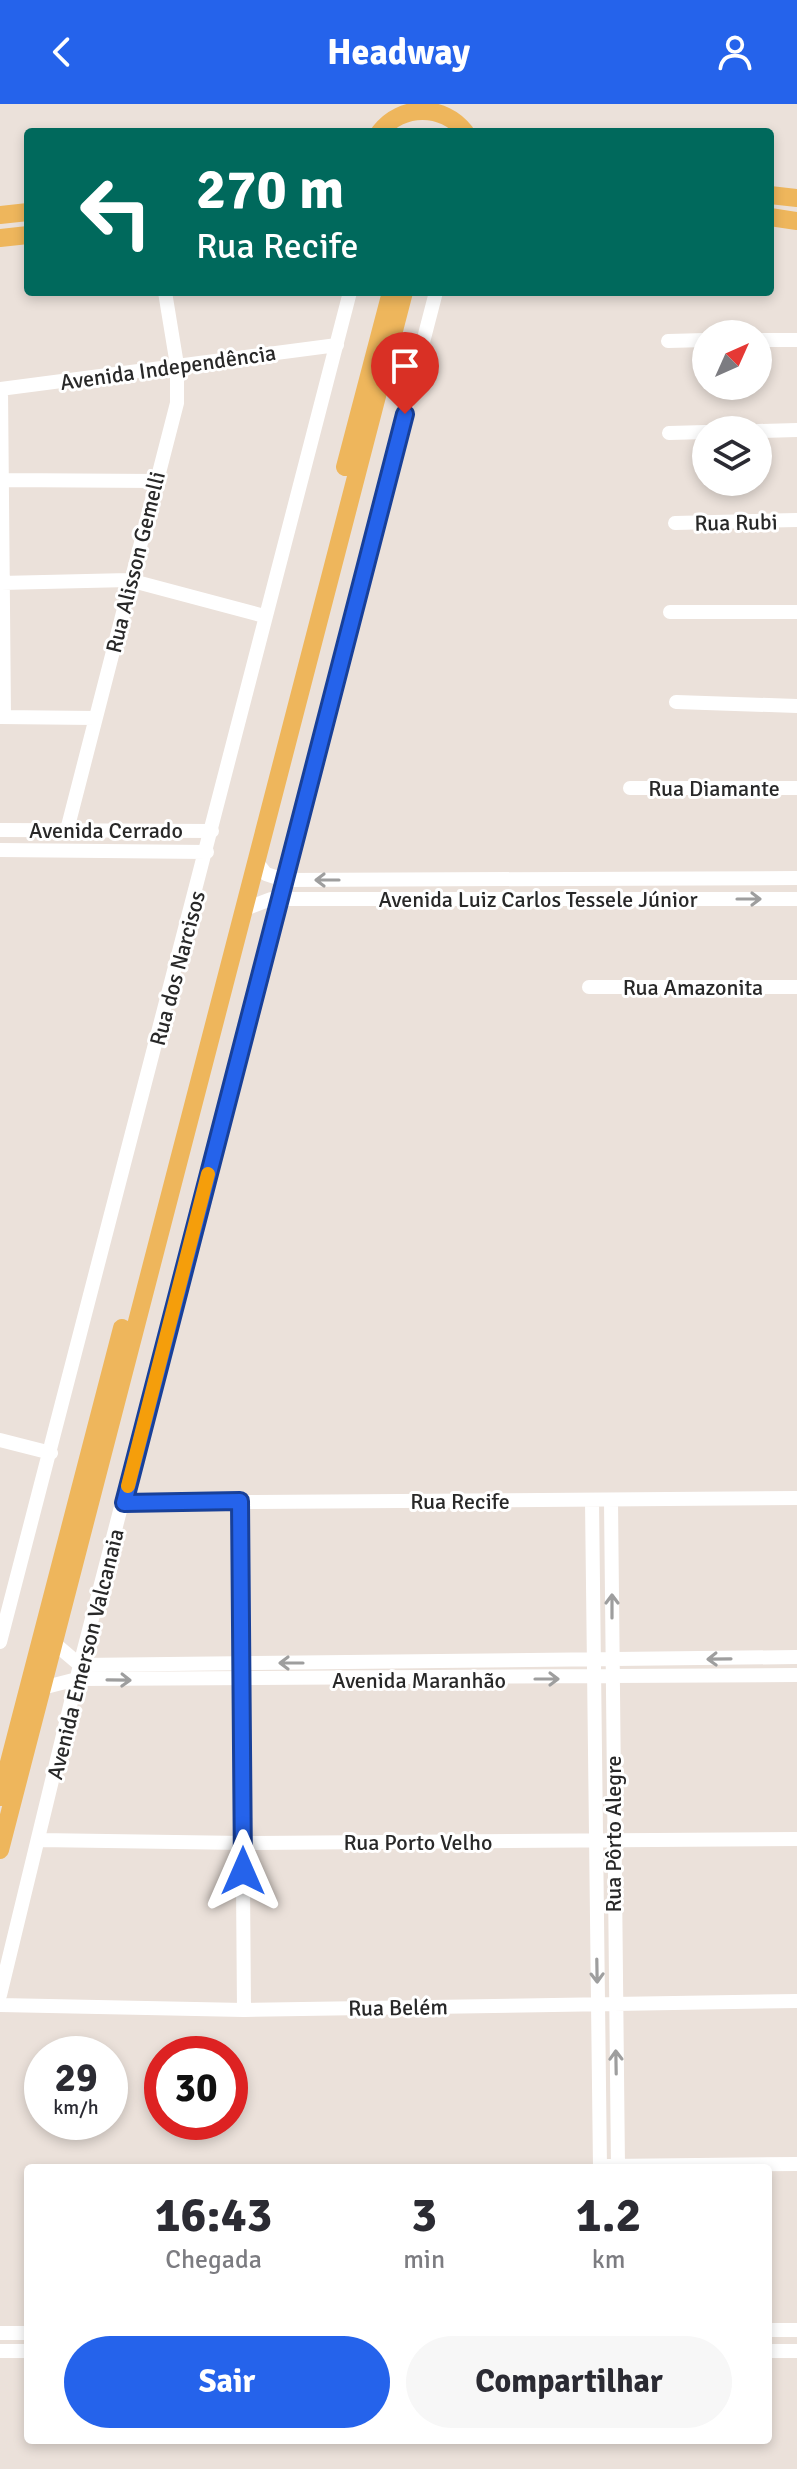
<!DOCTYPE html>
<html lang="pt">
<head>
<meta charset="utf-8">
<style>
  :root { --surface:#fff; --page:#f7f7f7; --text:#2b2b33; --muted:#7c7c81; --accent:#2563eb }
  body { margin:0; font-family:Signika,sans-serif; background:var(--page); color:var(--text); height:100vh; display:flex; flex-direction:column; font-size:30px; white-space:nowrap }
  * { box-sizing:border-box; margin:0 }
  p { font-size:26px; color:var(--muted) }
  .icon { flex:none; width:44px; height:44px; fill:none; stroke:currentColor; stroke-width:2; stroke-linecap:round; stroke-linejoin:round }
  .map { position:relative; flex:1; overflow:hidden }
  .drawer { position:absolute; left:24px; top:2060px; width:748px; height:280px; display:flex; flex-direction:column; background:var(--surface); border-radius:8px; box-shadow:0 4px 12px #0003 }
  .drawer>* { flex:none }
  .banner { position:absolute; left:24px; top:24px; width:750px; height:168px; border-radius:8px; box-shadow:0 4px 12px #0003; background:#00695c; color:#fff; overflow:hidden }
  .needle { width:52px; rotate:45deg }
  .tools { position:absolute; left:692px; top:216px; display:grid; gap:16px }
  .tools a { display:grid; place-items:center; width:80px; height:80px; border-radius:50%; background:var(--surface); box-shadow:0 4px 12px #0003; font-size:40px }
  .speed { position:absolute; left:24px; top:1932px; display:flex; gap:16px; font-size:40px; font-weight:700; text-align:center }
  .speed>* { display:grid; place-content:center; width:104px; height:104px; border-radius:50%; background:var(--surface); box-shadow:0 4px 12px #0003; line-height:1 }
  .speed small { font-size:20px; font-weight:400 }
  .speed .limit { border:12px solid #d22; background:#fff; color:#111 }
  .pin { position:absolute; display:grid; place-items:center; width:68px; height:68px; color:#fff; margin:-82px -34px; border-radius:50% 50% 50% 0; rotate:-45deg; box-shadow:0 0 8px #0007 }
  .pin .icon { rotate:45deg }
  .me { position:absolute; width:88px; margin:-44px; rotate:0deg; stroke-linejoin:round; filter:drop-shadow(0 0 6px #0008) }
  .turn { display:flex; align-items:center; gap:28px; height:168px; padding:0 40px; font-size:36px }
  .turn .icon { width:104px; height:104px; stroke-width:2.5 }
  .turn b { display:block; font-size:56px; line-height:68px }
  .eta { display:flex; justify-content:space-evenly; align-items:center; height:136px; text-align:center }
  .eta b { font-size:48px; font-weight:700; line-height:56px }
  .cta { display:flex; gap:16px; margin-top:auto; padding:16px 40px }
  .cta a { flex:1; height:92px; border-radius:48px; background:var(--accent); color:#fff; font-size:32px; font-weight:700; line-height:92px; text-align:center }
  .cta a+a { background:var(--page); color:var(--text) }
  header { display:flex; justify-content:space-between; align-items:center; height:104px; padding:0 40px; background:var(--accent); color:#fff; font-size:36px; font-weight:700 }
  .map>svg:first-child { display:block }
  .lines { fill:none; stroke-linecap:round; stroke-linejoin:round }
  .minor { stroke:#fff; stroke-width:14 }
  .major { stroke:#eeb65c; stroke-width:18 }
  .oneway { stroke:#9e9e9e }
  .route-casing { stroke:#184099; stroke-width:20 }
  .route { stroke:#2563eb; stroke-width:14 }
  .slow { stroke:#f59e0b; stroke-width:14 }
  .labels { text-anchor:middle; stroke-width:6; stroke-linejoin:round; paint-order:stroke }
  .street-label { font-size:22px; fill:#282828; stroke:#fff }
</style>
</head>
<body>
<header><svg class="icon" aria-label="back" viewBox="0 0 24 24"><path d="M15 5l-7 7 7 7"/></svg>Headway<svg class="icon" aria-label="person" viewBox="0 0 24 24"><circle cx="12" cy="8" r="4"/><path d="M4 21q1-7 8-7t8 7"/></svg></header>
<div class="map">
<svg width="797" height="2365" viewBox="0 0 797 2365">
  <rect width="100%" height="100%" fill="#ebe1da"/>
  <g class="lines">
    <path class="minor" d="M 758,236 L 797,236
      M 668,237 L 706,236
      M 0,285 L 337,241
      M 1,285 L 4,613
      M 758,327 L 797,326
      M 669,329 L 706,328
      M 3,376 L 155,377
      M 675,419 L 797,416
      M 1,479 L 129,476 L 264,512
      M 670,508 L 797,508
      M 676,598 L 797,602
      M 0,613 L 95,614
      M 630,684 L 797,684
      M 0,726 L 212,727
      M 67,726 L 177,299 L 177,261 L 165,188
      M 0,746 L 207,748
      M 255,756 L 266,770 L 284,776 L 797,774
      M 242,806 L 271,795 L 797,795
      M 589,883 L 797,883
      M 0,1336 L 51,1349
      M 240,1397 L 244,1906
      M 592,1397 L 600,2064
      M 611,1397 L 618,2064
      M 124,1399 L 797,1394
      M 0,1538 L 350,188
      M 54,1539 L 80,1561
      M 80,1561 L 797,1553
      M 42,1584 L 77,1575 L 797,1571
      M 39,1736 L 243,1739 L 797,1735
      M 0,1891 L 80,1561 L 436,188
      M 0,1901 L 244,1906 L 797,1897
      M 608,2062 L 797,2060
      M 768,2226 L 797,2226
      M 0,2229 L 28,2229
      M 0,2247 L 28,2247
      M 768,2247 L 797,2247"/>
    <path class="major" d="M 380,28 C 401,0 444,0 465,28
      M 770,91 L 797,94
      M 0,111 L 28,108
      M 770,113 L 797,117
      M 0,134 L 28,131
      M 345,363 L 391,188
      M 0,1693 L 122,1224
      M 0,1746 L 404,188"/>
  </g>
  <defs><path id="oneway-shaft" d="M-6 0H5M1.5-3L5.5 0L1.5 3" fill="none" stroke-width="1.6" stroke-linecap="round" stroke-linejoin="round" transform="scale(2)"/></defs>
  <g class="oneway">
    <use href="#oneway-shaft" transform="translate(327 776) rotate(180)"/>
    <use href="#oneway-shaft" transform="translate(749 795)"/>
    <use href="#oneway-shaft" transform="translate(612 1502) rotate(-90)"/>
    <use href="#oneway-shaft" transform="translate(719 1555) rotate(179)"/>
    <use href="#oneway-shaft" transform="translate(291 1559) rotate(180)"/>
    <use href="#oneway-shaft" transform="translate(547 1575)"/>
    <use href="#oneway-shaft" transform="translate(119 1576) rotate(1)"/>
    <use href="#oneway-shaft" transform="translate(597 1867) rotate(89)"/>
    <use href="#oneway-shaft" transform="translate(616 1958) rotate(-91)"/>
  </g>
  <g class="lines">
    <defs>
      <path id="route" d="M 243,1767 L 240,1397 L 124,1399 L 405,310"/>
    </defs>
    <use href="#route" class="route-casing"/>
    <use href="#route" class="route"/>
    <path class="slow" d="M 128,1382 L 208,1070"/>
  </g>
  <g class="labels">
    <g class="street-label">
      <text transform="translate(168 263) rotate(-8)" y="8">Avenida Independência</text>
      <text transform="translate(736 418) rotate(-1)" y="8">Rua Rubi</text>
      <text transform="translate(135 458) rotate(-76)" y="8">Rua Alisson Gemelli</text>
      <text x="714" y="692">Rua Diamante</text>
      <text x="106" y="734">Avenida Cerrado</text>
      <text x="538" y="803">Avenida Luiz Carlos Tessele Júnior</text>
      <text transform="translate(177 864) rotate(-75)" y="8">Rua dos Narcisos</text>
      <text x="693" y="891">Rua Amazonita</text>
      <text x="460" y="1405">Rua Recife</text>
      <text transform="translate(85 1550) rotate(-76)" y="8">Avenida Emerson Valcanaia</text>
      <text x="419" y="1584">Avenida Maranhão</text>
      <text transform="translate(613 1730) rotate(-90)" y="8">Rua Pôrto Alegre</text>
      <text x="418" y="1746">Rua Porto Velho</text>
      <text transform="translate(398 1903) rotate(-1)" y="8">Rua Belém</text>
    </g>
  </g>
</svg>
<div class="tools">
<a><svg class="needle" viewBox="-14 -14 28 28"><path d="M0-13l5 13h-10z" fill="#e53935"/><path d="M0 13l5-13h-10z" fill="#7c7c81"/></svg></a>
<a><svg class="icon" aria-label="layers" viewBox="0 0 24 24"><path d="M12 4l9 5-9 5-9-5zM3 14l9 5 9-5"/></svg></a>
</div>
<div class="speed"><div>29<small>km/h</small></div><div class="limit">30</div></div>
<div class="pin" style="left:405px;top:310px;background:#d93025"><svg class="icon" aria-label="arrive" viewBox="0 0 24 24"><path d="M6 21V4h12l-3 4 3 4H6"/></svg></div>
<svg class="me" style="left:243px;top:1767px" viewBox="-20 -20 40 40"><path d="M0-17L14 15 0 8-14 15z" fill="#2563eb" stroke="#fff" stroke-width="4"/></svg>
<div class="banner">
<div class="turn"><svg class="icon" aria-label="left" viewBox="0 0 24 24"><path d="M17 20v-9H6M10 6l-5 5 5 5"/></svg><div><b>270 m</b>Rua Recife</div></div>
</div>
<section class="drawer">
<div class="eta">
<div><b>16:43</b><p>Chegada</p></div>
<div><b>3</b><p>min</p></div>
<div><b>1.2</b><p>km</p></div>
</div>
<div class="cta"><a>Sair</a><a>Compartilhar</a></div>
</section>
</div>
</body>
</html>
